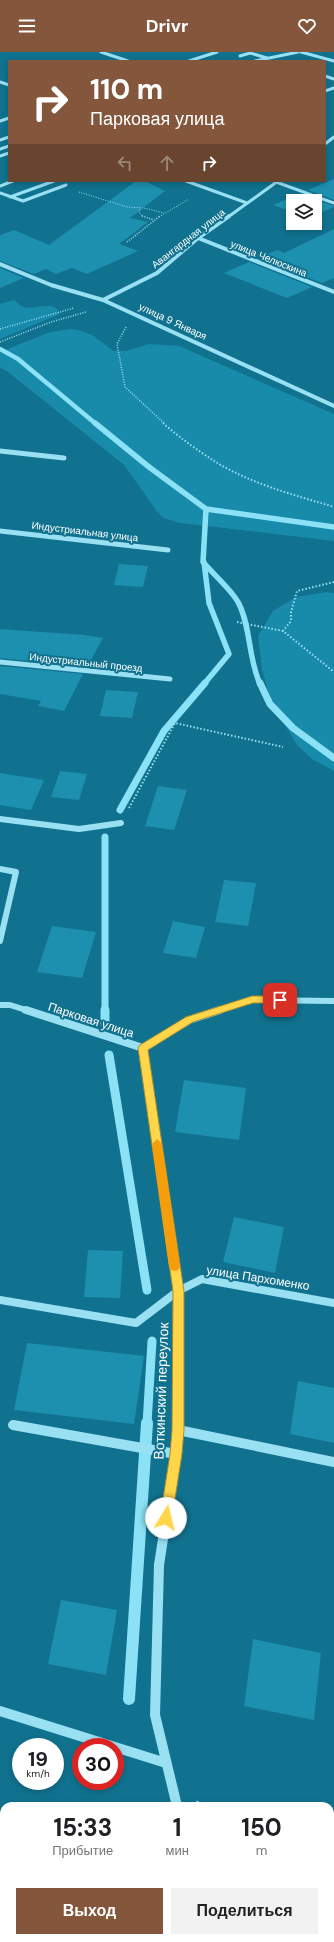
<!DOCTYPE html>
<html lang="ru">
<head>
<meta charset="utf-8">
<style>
  :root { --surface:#fff; --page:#f2f2f2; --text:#202124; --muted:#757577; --accent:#84573d }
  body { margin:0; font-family:"DM Sans",sans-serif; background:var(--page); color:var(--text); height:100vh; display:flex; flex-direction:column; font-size:15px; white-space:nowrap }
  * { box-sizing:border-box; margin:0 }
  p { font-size:13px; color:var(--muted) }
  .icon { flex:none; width:22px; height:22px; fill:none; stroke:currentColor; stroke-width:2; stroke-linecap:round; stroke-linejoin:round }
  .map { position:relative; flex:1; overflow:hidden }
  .panel { position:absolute; left:0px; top:1750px; width:334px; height:140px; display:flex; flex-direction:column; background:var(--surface); border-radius:12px 12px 0 0; box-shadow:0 2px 6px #0003 }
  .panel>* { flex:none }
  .guide { position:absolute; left:8px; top:8px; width:318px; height:122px; border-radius:0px; box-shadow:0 2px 6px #0003; background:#84573d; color:#fff; overflow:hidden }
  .controls { position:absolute; left:286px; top:142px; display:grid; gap:8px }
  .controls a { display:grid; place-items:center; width:36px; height:36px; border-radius:0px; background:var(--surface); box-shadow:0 2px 6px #0003; font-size:20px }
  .speed { position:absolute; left:12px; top:1686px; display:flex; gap:8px; font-size:20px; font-weight:700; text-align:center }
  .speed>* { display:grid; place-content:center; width:52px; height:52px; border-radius:50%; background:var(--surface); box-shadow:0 2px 6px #0003; line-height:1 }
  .speed small { font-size:10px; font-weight:400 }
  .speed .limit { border:6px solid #d22; background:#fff; color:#111 }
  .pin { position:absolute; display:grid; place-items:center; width:34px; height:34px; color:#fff; margin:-17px; border-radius:8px; box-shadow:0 2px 6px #0006 }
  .me { position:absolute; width:44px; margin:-22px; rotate:9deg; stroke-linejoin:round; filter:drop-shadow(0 0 3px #0008) }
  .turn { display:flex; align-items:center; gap:14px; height:84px; padding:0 16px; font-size:18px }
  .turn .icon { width:52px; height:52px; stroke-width:2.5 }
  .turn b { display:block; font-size:28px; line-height:34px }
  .lanes { display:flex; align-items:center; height:38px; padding:0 16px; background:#0003; justify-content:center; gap:20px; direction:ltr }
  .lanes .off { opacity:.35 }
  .eta { display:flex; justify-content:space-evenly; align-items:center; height:68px; text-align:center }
  .eta b { font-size:24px; font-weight:700; line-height:28px }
  .cta { display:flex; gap:8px; margin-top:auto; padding:8px 16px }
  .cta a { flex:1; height:46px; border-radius:0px; background:var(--accent); color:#fff; font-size:16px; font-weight:700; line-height:46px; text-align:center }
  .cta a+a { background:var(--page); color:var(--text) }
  header { display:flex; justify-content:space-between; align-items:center; height:52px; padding:0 16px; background:var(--accent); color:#fff; font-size:18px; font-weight:700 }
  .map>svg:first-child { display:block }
  .green { fill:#188aaa }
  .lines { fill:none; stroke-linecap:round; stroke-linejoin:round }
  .stream-far4 { stroke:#8be1f6; stroke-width:4.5 }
  .stream-far3 { stroke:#8be1f6; stroke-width:5.5 }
  .stream-far2 { stroke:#8be1f6; stroke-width:7 }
  .stream-far1 { stroke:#8be1f6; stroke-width:9 }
  .stream { stroke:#8be1f6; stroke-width:12 }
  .building { fill:#1d8faf }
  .path-far3 { stroke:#9ae0f3; stroke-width:1; stroke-dasharray:1 1.5; stroke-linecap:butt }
  .path-far2 { stroke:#9ae0f3; stroke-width:1.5; stroke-dasharray:1 1.5; stroke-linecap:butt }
  .path-far1 { stroke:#9ae0f3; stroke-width:2; stroke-dasharray:1.5 2; stroke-linecap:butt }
  .path { stroke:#9ae0f3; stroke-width:3.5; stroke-dasharray:3 4.5; stroke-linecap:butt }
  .minor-far5 { stroke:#9ae0f3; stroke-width:3 }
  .minor-far4 { stroke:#9ae0f3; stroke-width:4 }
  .minor-far3 { stroke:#9ae0f3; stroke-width:5 }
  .minor-far2 { stroke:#9ae0f3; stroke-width:6 }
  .minor-far1 { stroke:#9ae0f3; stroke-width:8 }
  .minor { stroke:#9ae0f3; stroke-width:10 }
  .route { fill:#ffd54a; stroke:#a68a30 }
  .slow { fill:#f59e0b }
  .labels { text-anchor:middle; stroke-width:4; stroke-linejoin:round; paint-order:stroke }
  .far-street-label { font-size:10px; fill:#fff; stroke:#10728f }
  .street-label { font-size:12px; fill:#fff; stroke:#10728f }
  .near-street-label { font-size:14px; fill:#fff; stroke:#10728f }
</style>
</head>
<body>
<header><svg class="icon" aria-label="menu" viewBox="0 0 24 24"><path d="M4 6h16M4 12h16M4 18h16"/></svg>Drivr<svg class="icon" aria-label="heart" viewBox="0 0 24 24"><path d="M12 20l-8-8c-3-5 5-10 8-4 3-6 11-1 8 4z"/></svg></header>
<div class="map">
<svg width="334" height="1890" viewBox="0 0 334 1890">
  <rect width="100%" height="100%" fill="#10728f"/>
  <path class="green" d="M 14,248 C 17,250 21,255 24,255 C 36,258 55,247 60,262 L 0,287 L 0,252 Z
    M 72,277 L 82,279 L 94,284 L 113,299 L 126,299 L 149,292 L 179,294 L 334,362 L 334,489 L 181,471 L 163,466 L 156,458 L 124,413 L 7,319 L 0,316 L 0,300 L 50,280 Z
    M 326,540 L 334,541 L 334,719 L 312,707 L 297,693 L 279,663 L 269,641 L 262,618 L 258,584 L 273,559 L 296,545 Z
    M 330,1868 L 334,1869 L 334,1890 L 302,1890 L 302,1886 L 330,1886 Z"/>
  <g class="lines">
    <path class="stream-far4" d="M 0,297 L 18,307 L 96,372"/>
    <path class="stream-far3" d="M 95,371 L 149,415 L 206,457 L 203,510 C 212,521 234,540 239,552 C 251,576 248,606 260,632
      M 206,457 L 334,475
      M 204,632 L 229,602 L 209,551 L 204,510"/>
    <path class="stream-far2" d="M 260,631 L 270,652 L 293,676 L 334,706
      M 120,758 L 164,679 L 205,631
      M 105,785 L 105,959"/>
    <path class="stream-far1" d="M 105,958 L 105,971
      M 109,1003 L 147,1238
      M 147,1372 L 152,1289"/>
    <path class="stream" d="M 129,1647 L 147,1371
      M 142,1890 L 143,1886"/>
  </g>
  <path class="building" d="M 334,127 L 334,148 L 308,138 Z
    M 136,129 L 145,129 L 165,139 L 130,166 L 148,170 L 119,192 L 138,199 L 87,222 L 72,216 L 56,222 L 46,217 L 34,222 L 0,209 L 0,183 L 14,178 L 49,193 Z
    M 299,142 L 334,154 L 334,155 L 315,163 L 315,149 L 293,149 L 293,160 L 273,153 Z
    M 334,177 L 334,226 L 322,231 L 258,206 L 277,198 L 284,201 Z
    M 249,210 L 312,235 L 287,246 L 224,221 Z
    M 0,216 L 24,226 L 0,236 Z
    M 119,512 L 148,514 L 143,535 L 114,533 Z
    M 0,577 L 85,583 L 103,586 L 87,615 L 0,606 Z
    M 0,614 L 83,622 L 64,659 L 38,654 L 41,649 L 0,642 Z
    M 106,638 L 138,640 L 132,666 L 100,664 Z
    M 60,719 L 87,722 L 79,748 L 51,745 Z
    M 0,721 L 44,728 L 31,758 L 0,753 Z
    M 158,734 L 187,738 L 174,778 L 145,774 Z
    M 224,828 L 256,831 L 248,874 L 215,870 Z
    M 173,869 L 205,875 L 196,906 L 163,901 Z
    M 52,874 L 96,880 L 82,926 L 37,920 Z
    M 184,1028 L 246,1036 L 239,1088 L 175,1080 Z
    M 234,1165 L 284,1175 L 275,1221 L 223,1210 Z
    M 88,1198 L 123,1199 L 120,1246 L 84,1245 Z
    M 27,1291 L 144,1304 L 134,1372 L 14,1358 Z
    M 298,1329 L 334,1336 L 334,1391 L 290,1382 Z
    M 61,1548 L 117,1558 L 106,1623 L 48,1612 Z
    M 253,1587 L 321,1601 L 314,1668 L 244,1654 Z"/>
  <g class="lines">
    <path class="path-far3" d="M 79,140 L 127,155 L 144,156 L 164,161
      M 140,157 L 139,160 L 143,165
      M 159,165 L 189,147"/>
    <path class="path-far2" d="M 142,164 L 154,168
      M 127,190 L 160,164
      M 126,275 L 117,292 L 125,335 L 165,372
      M 0,277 L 74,256
      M 0,290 L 51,270 L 86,260"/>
    <path class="path-far1" d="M 163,371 C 181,387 214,411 236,421 C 267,436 301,445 334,455
      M 334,530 L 297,539 L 291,560 L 291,569 L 283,579 L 334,620
      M 237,570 L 283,579
      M 129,756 L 175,671 L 283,695"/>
    <path class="path" d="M 196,1750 L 203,1754
      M 330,1811 L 334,1812"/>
    <path class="minor-far5" d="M 101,0 L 128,9
      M 301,0 L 334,9
      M 240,4 L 250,1 L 267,6
      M 189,9 L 217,0
      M 255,9 L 298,0
      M 325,24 L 334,27
      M 0,30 L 9,33
      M 325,39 L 334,36
      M 0,69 L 9,66
      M 0,88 L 9,85
      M 325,92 L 334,85
      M 0,97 L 9,94
      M 0,104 L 9,101
      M 186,129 L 247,151
      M 276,130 L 334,151
      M 0,134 L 13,129
      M 0,141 L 23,149 L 66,133
      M 10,145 L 54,129
      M 228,165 L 278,129"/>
    <path class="minor-far4" d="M 198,186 L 334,240
      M 0,212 L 51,233 L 103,248 L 334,354
      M 103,248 L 157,221 L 198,186 L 229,164"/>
    <path class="minor-far3" d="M 0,399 L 64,406
      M 0,479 L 168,498
      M 0,610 L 170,627"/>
    <path class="minor-far2" d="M 0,767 L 79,777 L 121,771
      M 0,817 L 16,820 L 0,889
      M 0,953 L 10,953 L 29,959
      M 216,959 L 252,948 L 334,949"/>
    <path class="minor-far1" d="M 26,958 L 143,996 L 189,968 L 220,958
      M 143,996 L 178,1239 L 178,1372
      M 0,1248 L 136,1271 L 178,1239 L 202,1227 L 334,1251"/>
    <path class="minor" d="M 13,1373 L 176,1402
      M 178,1378 L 334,1410
      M 0,1659 L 166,1711
      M 177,1754 L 155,1663 L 159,1513 L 176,1402 L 178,1371
      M 204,1886 L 204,1890"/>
  </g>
  <path class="route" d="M 252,944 L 280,944 L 285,948 L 280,951 L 253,951 L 193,970 L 148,998 L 184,1239 L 184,1378 L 182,1402 L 172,1466 L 170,1470 L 166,1472 L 162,1470 L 160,1466 L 170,1402 L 172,1378 L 173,1239 L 138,996 L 140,993 L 186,965 Z"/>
  <path class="slow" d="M 157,1087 L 162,1092 L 180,1215 L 178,1218 L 175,1219 L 171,1218 L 169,1215 L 152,1092 Z"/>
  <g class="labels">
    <g class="far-street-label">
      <text transform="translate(188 186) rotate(-38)" y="4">Авангардная улица</text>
      <text transform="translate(269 206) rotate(22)" y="4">улица Челюскина</text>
      <text transform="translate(173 269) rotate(25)" y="4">улица 9 Января</text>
      <text transform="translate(85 479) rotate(7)" y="4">Индустриальная улица</text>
      <text transform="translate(86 610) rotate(6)" y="4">Индустриальный проезд</text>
    </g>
    <g class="street-label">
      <text transform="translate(91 968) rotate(18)" y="4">Парковая улица</text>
      <text transform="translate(258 1226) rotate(9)" y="4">улица Пархоменко</text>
    </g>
    <g class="near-street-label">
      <text transform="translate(161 1339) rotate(-88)" y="5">Воткинский переулок</text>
    </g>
  </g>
</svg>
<div class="controls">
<a><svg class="icon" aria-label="layers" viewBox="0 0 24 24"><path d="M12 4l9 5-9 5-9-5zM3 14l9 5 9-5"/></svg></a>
</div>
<div class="speed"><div>19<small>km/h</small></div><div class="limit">30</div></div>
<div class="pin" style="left:280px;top:948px;background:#d93025"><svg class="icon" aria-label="arrive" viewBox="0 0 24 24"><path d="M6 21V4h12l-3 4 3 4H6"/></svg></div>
<svg class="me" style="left:166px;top:1466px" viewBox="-20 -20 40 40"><circle r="19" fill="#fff"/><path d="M0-13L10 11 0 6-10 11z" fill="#ffd54a"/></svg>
<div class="guide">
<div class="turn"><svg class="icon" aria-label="right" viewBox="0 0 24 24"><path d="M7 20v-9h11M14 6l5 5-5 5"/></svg><div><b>110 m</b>Парковая улица</div></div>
<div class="lanes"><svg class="icon off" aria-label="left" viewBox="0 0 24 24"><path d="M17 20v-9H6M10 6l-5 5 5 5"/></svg><svg class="icon off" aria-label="ahead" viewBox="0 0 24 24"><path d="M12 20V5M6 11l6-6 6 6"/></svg><svg class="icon" aria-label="right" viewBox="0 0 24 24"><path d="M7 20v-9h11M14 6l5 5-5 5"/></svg></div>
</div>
<section class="panel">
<div class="eta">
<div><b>15:33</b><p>Прибытие</p></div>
<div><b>1</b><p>мин</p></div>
<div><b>150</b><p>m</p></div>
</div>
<div class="cta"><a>Выход</a><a>Поделиться</a></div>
</section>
</div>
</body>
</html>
